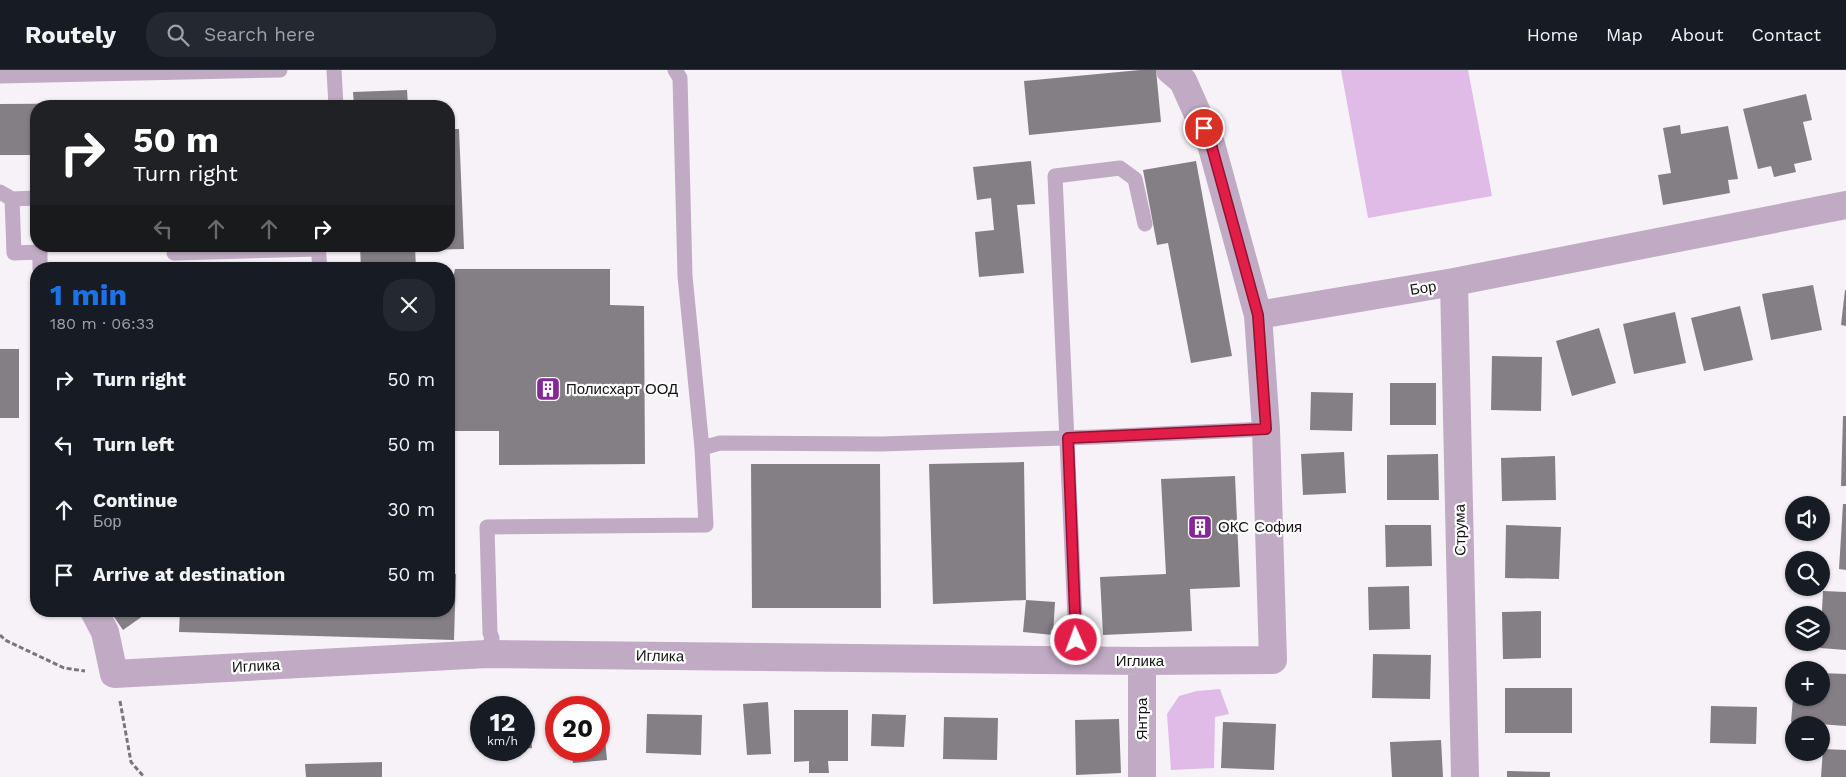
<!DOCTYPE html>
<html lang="en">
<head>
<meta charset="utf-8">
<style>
  :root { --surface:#171b24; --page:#242831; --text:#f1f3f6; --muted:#9ea1a6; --line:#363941; --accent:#1a73e8 }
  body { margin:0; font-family:"Work Sans",sans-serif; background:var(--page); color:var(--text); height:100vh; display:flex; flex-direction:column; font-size:19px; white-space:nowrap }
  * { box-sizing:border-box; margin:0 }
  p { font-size:16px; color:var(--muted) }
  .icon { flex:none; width:28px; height:28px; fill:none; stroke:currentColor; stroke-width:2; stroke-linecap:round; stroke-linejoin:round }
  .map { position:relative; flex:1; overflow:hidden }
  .side { position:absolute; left:30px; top:192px; width:425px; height:355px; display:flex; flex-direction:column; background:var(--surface); border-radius:20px; box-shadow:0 1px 4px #0004 }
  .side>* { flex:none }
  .top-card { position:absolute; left:30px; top:30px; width:425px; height:152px; border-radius:20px; box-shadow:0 1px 4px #0004; background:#202124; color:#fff; overflow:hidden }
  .fabs { position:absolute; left:1785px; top:426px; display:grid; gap:10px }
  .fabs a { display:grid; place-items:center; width:45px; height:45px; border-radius:50%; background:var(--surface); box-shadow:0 1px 4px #0004; font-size:25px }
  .speed { position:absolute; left:470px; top:626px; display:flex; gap:10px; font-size:25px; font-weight:700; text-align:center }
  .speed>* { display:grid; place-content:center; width:65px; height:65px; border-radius:50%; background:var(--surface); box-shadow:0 1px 4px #0004; line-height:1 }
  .speed small { font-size:12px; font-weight:400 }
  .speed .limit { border:8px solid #d22; background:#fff; color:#111 }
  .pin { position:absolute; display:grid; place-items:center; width:42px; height:42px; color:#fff; margin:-21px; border:2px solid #fff; border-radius:50%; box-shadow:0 1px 5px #0007 }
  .me { position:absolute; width:55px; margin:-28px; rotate:358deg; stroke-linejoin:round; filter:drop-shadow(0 0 4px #0008) }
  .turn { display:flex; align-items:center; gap:18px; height:105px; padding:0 20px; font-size:22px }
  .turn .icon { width:65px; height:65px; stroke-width:2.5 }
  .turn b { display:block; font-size:35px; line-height:42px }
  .lanes { display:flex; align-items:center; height:48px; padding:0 20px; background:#0003; justify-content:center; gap:25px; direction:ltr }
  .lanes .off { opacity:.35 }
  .round { display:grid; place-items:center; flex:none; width:52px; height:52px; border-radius:20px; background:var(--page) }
  .headline { display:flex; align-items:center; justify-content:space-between; height:85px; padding:0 20px }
  h1 { font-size:30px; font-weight:700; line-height:38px; color:var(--accent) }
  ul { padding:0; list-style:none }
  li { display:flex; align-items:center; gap:15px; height:65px; padding:0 20px }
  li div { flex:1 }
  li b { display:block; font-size:19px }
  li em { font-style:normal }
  header { display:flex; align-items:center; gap:30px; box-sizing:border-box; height:70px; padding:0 25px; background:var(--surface); border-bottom:1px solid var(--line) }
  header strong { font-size:24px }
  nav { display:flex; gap:28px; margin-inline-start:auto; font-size:18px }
  .search { width:350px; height:45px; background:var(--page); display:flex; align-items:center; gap:12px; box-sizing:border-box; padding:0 18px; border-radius:20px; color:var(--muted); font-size:19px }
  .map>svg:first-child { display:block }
  .green { fill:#e0bbe8 }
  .building { fill:#847f85 }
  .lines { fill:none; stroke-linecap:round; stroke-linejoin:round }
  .path { stroke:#79767a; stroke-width:3; stroke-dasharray:5 2.5; stroke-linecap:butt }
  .service { stroke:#c0aac4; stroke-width:15 }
  .minor { stroke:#c0aac4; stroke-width:28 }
  .route-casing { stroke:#92132f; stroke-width:12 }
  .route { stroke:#e11d48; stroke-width:9 }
  .labels { text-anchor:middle; stroke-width:4.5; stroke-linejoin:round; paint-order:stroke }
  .street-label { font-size:15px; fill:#121113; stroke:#fff }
  .poi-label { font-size:15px; fill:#121113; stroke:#fff; text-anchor:start }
</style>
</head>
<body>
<header>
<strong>Routely</strong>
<div class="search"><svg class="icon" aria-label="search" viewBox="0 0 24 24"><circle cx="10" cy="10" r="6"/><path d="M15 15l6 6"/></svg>Search here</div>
<nav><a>Home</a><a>Map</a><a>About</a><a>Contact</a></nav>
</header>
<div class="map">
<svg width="1846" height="707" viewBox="0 0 1846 707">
  <rect width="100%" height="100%" fill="#f7f1f8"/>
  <path class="green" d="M 1341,0 L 1468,0 L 1492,126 L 1368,148 Z
    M 1220,619 L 1229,644 L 1215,647 L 1214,698 L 1171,700 L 1167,644 L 1179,626 L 1197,621 Z"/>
  <path class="building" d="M 1140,0 L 1156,0 L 1161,52 L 1029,65 L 1024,11 Z
    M 407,20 L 408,36 L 354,36 L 353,22 Z
    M 1806,24 L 1812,50 L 1803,52 L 1812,90 L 1794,94 L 1796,102 L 1774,107 L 1771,96 L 1758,99 L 1743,39 Z
    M 140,33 L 140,36 L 36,36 L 36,85 L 0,85 L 0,34 Z
    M 175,33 L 237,33 L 237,36 L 175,36 Z
    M 1680,55 L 1681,64 L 1728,56 L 1738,109 L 1728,110 L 1730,123 L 1663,135 L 1658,105 L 1671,103 L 1663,58 Z
    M 449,59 L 459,59 L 464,179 L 422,180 L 421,176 L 449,176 Z
    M 1031,91 L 1035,134 L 1017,135 L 1024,203 L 979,207 L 975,162 L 994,160 L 991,128 L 977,130 L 973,97 Z
    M 1196,91 L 1232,286 L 1191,293 L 1168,173 L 1157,175 L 1143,100 Z
    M 360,176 L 415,176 L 416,199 L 361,199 Z
    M 75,193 L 154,195 L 154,199 L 74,199 Z
    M 455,199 L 610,199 L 610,235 L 644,236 L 645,394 L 499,395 L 499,361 L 455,361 L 449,277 L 449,226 Z
    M 1813,215 L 1822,260 L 1771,270 L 1762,224 Z
    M 1845,220 L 1846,220 L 1846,256 L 1841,255 Z
    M 1740,236 L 1753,290 L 1704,301 L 1691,248 Z
    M 1675,242 L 1686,293 L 1634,304 L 1623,254 Z
    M 1599,258 L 1616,313 L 1572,326 L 1556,271 Z
    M 0,279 L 19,279 L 19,348 L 0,348 Z
    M 1492,286 L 1542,287 L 1541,341 L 1491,340 Z
    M 1390,313 L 1436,313 L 1436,355 L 1390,355 Z
    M 1311,322 L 1353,323 L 1352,361 L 1310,360 Z
    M 1843,346 L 1846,346 L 1846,416 L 1841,416 Z
    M 1344,382 L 1346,423 L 1303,425 L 1301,384 Z
    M 1438,384 L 1439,430 L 1387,430 L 1387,385 Z
    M 1555,386 L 1556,430 L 1502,431 L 1501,388 Z
    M 1024,392 L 1026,530 L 933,534 L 929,394 Z
    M 751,394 L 880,394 L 881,538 L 752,538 Z
    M 1235,406 L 1240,517 L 1190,519 L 1192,561 L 1103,565 L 1100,507 L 1166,504 L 1161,409 Z
    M 1843,434 L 1846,434 L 1846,500 L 1839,499 Z
    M 1385,455 L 1431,455 L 1432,496 L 1386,497 Z
    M 1506,455 L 1561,457 L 1559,509 L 1505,508 Z
    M 449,504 L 456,504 L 454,570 L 179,562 L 180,541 L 449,541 Z
    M 1409,516 L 1410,559 L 1369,560 L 1368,517 Z
    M 1823,521 L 1846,522 L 1846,580 L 1820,578 Z
    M 1026,530 L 1055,532 L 1053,565 L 1023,562 Z
    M 110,541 L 150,541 L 123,560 Z
    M 1541,541 L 1541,588 L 1503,589 L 1502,542 Z
    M 1373,584 L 1431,585 L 1430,629 L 1372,628 Z
    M 1821,603 L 1846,604 L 1846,656 L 1791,652 L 1793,628 L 1821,628 Z
    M 1505,618 L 1572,618 L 1572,663 L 1505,663 Z
    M 768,632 L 771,684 L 747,685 L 743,634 Z
    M 1711,636 L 1757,637 L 1756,674 L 1710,673 Z
    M 599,639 L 602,639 L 607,690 L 573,693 L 571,680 L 599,680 Z
    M 794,640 L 848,640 L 848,691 L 828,691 L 829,703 L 809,703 L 809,691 L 794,692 Z
    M 529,643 L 532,678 L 524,679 L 524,644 Z
    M 647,644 L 702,645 L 701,685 L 646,683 Z
    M 872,644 L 906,645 L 904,677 L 871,676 Z
    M 944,647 L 998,648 L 997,690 L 943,689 Z
    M 1119,649 L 1121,703 L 1076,705 L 1075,650 Z
    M 1223,652 L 1276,654 L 1274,700 L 1221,698 Z
    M 1441,670 L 1443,707 L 1392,707 L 1390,672 Z
    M 1823,679 L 1846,680 L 1846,707 L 1821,707 Z
    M 382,692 L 382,707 L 306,707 L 305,694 Z
    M 1507,701 L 1550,702 L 1550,707 L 1507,707 Z"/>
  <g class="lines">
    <path class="path" d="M 0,565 L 5,570 L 64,598 L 85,601
      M 120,631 L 131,692 L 144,707"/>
    <path class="service" d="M 334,0 L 336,36
      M 675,0 L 680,8 L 685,206 L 702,378
      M 0,6 L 280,0
      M 0,122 L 12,129 L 36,128
      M 12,129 L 14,183 L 40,182 L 40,199
      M 318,176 L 320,199
      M 174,183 L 319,179
      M 1076,570 L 1055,106 L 1120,98 L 1135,109 L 1145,154
      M 487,584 L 492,568 L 490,563 L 487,457 L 706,455 L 702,378 L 720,373 L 881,374 L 1095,367 L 1266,359"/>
    <path class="minor" d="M 1170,0 L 1183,11 L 1211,74 L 1258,245 L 1454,212 L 1846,135
      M 1454,212 L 1465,707
      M 94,541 L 105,562 L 114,604 L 487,584 L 1142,591 L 1273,590 L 1266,359 L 1258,245
      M 1142,591 L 1142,707"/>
  </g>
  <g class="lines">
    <defs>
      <path id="route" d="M 1076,570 L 1068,368 L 1266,359 L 1258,245 L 1211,74 L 1204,58"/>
    </defs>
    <use href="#route" class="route-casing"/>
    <use href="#route" class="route"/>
  </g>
  <defs>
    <symbol id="building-square" viewBox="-11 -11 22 22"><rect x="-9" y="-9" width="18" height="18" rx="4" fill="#832894" stroke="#fff"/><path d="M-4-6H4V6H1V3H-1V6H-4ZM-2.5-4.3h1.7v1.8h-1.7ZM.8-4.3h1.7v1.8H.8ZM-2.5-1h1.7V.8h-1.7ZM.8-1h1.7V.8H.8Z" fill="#fff"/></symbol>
  </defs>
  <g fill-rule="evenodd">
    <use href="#building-square" x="534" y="305" width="28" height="28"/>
    <use href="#building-square" x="1186" y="443" width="28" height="28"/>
  </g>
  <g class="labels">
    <g class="street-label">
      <text transform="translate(1423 218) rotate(-9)" y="5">Бор</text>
      <text transform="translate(1460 460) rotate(-91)" y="5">Струма</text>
      <text transform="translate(660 586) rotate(1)" y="5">Иглика</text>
      <text x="1140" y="596">Иглика</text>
      <text transform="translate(256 596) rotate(-3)" y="5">Иглика</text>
      <text transform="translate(1142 649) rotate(-90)" y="5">Янтра</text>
    </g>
    <g class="poi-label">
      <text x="566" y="324">Полисхарт ООД</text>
      <text x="1218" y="462">ОКС София</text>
    </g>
  </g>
</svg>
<div class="fabs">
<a><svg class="icon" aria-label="sound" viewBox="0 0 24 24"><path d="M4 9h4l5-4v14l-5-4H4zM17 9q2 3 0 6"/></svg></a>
<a><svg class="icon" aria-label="search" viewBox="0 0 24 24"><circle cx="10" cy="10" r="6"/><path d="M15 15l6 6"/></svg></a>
<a><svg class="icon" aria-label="layers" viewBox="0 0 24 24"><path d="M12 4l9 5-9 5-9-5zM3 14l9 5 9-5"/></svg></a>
<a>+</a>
<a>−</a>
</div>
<div class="speed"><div>12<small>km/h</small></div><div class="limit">20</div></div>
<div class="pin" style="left:1204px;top:58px;background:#d93025"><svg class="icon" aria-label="arrive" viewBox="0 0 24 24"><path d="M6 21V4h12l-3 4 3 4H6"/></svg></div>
<svg class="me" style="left:1076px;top:570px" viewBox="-20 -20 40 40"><circle r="17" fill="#e11d48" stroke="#fff" stroke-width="3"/><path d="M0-11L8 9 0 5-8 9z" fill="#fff"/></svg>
<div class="top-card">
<div class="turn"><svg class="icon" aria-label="right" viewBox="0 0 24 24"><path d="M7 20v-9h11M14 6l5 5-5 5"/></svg><div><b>50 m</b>Turn right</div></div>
<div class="lanes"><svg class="icon off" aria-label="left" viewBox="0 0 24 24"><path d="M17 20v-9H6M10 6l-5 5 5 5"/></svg><svg class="icon off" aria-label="ahead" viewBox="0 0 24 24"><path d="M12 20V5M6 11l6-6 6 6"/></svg><svg class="icon off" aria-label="ahead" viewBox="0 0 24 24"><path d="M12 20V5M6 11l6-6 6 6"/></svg><svg class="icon" aria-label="right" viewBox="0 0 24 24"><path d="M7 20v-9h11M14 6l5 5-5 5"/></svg></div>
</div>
<section class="side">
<div class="headline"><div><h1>1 min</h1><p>180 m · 06:33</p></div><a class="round"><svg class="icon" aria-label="close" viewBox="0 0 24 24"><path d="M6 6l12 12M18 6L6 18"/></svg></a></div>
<ul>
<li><svg class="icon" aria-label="right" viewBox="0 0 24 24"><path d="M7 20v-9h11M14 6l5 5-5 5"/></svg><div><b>Turn right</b></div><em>50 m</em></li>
<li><svg class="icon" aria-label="left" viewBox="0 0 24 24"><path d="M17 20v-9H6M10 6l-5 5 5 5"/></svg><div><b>Turn left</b></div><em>50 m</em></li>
<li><svg class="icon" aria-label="ahead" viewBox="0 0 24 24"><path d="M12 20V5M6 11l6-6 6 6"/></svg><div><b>Continue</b><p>Бор</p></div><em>30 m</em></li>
<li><svg class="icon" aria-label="arrive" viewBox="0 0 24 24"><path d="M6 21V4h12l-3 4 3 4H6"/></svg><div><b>Arrive at destination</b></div><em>50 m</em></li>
</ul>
</section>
</div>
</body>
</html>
